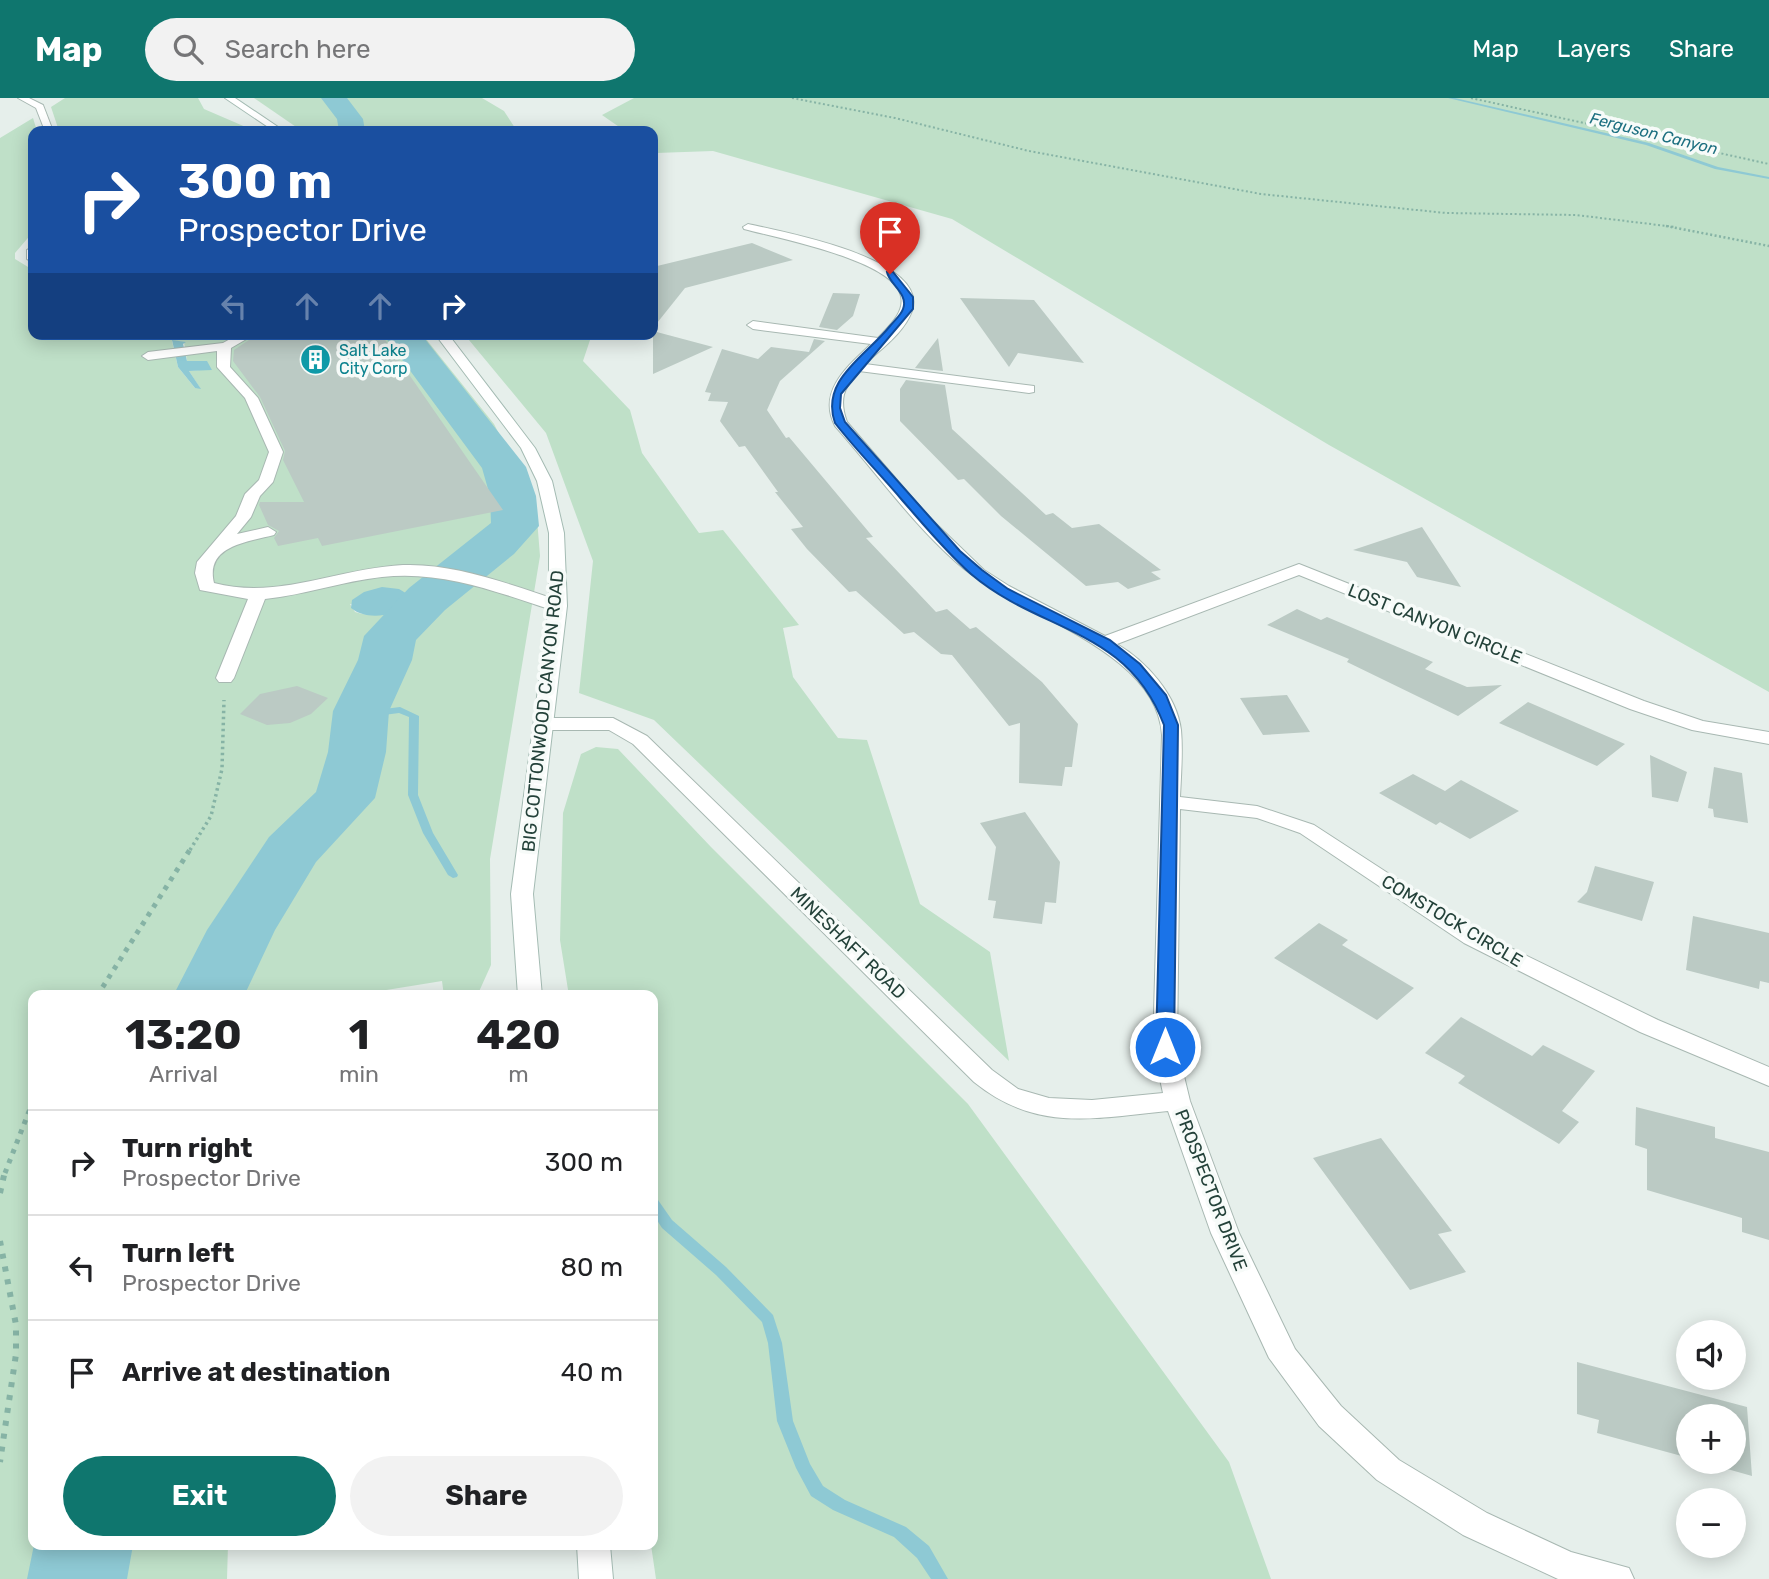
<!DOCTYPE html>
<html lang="en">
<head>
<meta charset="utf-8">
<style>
  :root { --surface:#fff; --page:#f2f2f2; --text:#202124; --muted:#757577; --line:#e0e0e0; --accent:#0f766e }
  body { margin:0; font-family:Rubik,sans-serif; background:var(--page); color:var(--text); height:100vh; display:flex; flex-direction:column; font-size:26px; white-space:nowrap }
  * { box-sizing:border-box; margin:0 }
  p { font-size:23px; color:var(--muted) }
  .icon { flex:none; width:38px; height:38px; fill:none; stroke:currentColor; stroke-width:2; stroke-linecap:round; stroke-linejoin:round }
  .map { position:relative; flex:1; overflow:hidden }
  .sheet { position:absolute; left:28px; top:892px; width:630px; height:560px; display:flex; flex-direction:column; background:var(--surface); border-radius:14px; box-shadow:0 4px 18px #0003 }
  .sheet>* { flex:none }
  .top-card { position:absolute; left:28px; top:28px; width:630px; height:214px; border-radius:14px; box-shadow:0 4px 18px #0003; background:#1a4fa0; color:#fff; overflow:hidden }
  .tools { position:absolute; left:1676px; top:1222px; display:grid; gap:14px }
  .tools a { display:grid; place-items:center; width:70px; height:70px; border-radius:50%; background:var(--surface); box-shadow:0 4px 18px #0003; font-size:35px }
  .pin { position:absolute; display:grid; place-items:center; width:60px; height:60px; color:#fff; margin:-72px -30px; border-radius:50% 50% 50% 0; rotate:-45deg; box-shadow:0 0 7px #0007 }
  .pin .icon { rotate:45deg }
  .me { position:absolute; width:77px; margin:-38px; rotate:0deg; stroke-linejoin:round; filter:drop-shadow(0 0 5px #0008) }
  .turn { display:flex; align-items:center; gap:24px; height:147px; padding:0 35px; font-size:32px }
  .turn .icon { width:91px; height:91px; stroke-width:2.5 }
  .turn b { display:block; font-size:49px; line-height:60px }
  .lanes { display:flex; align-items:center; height:66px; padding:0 35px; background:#0003; justify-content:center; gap:35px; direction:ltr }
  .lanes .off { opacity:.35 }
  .eta { display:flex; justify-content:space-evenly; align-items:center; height:119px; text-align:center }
  .eta b { font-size:42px; font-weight:700; line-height:49px }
  .action { display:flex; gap:14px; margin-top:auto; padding:14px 35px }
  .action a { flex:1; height:80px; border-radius:42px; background:var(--accent); color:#fff; font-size:28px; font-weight:700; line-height:80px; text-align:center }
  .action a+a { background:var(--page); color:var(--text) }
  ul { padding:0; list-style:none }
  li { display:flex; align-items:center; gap:21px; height:105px; padding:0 35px; border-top:2px solid var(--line) }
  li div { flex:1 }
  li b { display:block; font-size:26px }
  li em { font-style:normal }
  header { display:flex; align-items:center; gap:42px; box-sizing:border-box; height:98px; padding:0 35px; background:var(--accent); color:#fff }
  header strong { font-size:33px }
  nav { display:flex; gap:38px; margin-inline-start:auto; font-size:24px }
  .search { width:490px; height:63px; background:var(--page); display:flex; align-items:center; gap:18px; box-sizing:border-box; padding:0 24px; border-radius:38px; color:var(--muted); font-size:26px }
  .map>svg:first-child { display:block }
  .green { fill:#bfe0c8; fill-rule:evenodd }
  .water { fill:#8ec9d4 }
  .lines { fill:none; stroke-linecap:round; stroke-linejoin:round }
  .stream { fill:#8ec9d4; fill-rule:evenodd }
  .river { fill:#8ec9d4; fill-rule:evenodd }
  .building { fill:#bbcac4 }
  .service-casing { stroke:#a8b8b2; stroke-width:2 }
  .minor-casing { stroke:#a8b8b2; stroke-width:2 }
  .secondary-casing { stroke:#a4bbb3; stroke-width:2 }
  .path-far4 { stroke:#86b3a5; stroke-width:2; stroke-dasharray:2 2.5; stroke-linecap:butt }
  .path-far3 { stroke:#86b3a5; stroke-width:2.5; stroke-dasharray:2 2.5; stroke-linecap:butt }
  .path-far2 { stroke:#86b3a5; stroke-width:3.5; stroke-dasharray:2.5 3.5; stroke-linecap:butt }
  .path-far1 { stroke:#86b3a5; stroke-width:5; stroke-dasharray:4.5 6; stroke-linecap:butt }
  .path { stroke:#86b3a5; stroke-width:6; stroke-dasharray:5 8; stroke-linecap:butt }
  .service { fill:#fff; fill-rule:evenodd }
  .minor { fill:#fff; fill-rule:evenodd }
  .secondary { fill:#fff; fill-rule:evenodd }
  .route { fill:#1a73e8; stroke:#114b97; stroke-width:2 }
  .labels { text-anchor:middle; stroke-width:7; stroke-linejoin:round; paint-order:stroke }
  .far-water-label { font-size:16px; font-style:italic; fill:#1c6f80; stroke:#f7fbf9 }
  .far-culture-label { font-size:16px; fill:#0d838f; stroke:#f7fbf9; text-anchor:start }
  .street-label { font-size:18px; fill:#24423a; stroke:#f7fbf9 }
</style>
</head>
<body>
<header>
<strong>Map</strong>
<div class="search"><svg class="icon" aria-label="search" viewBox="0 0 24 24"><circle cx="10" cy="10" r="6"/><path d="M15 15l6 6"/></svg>Search here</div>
<nav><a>Map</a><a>Layers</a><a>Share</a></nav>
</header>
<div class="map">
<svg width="1769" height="1481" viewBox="0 0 1769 1481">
  <rect width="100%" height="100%" fill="#e6efeb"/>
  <path class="green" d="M 65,0 L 198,0 L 204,11 L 255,33 L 59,33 L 51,9 Z
    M 254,0 L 482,0 L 504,13 L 517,33 L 302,33 Z
    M 634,0 L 1769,0 L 1769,594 L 1329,347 L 952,121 L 713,53 L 656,55 L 653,52 L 653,33 L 625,33 L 602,17 Z
    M 33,20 L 37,33 L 33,33 L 33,134 L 15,155 L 15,161 L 33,172 L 33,236 L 422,236 L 494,326 L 536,408 L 540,458 L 490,761 L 491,867 L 477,898 L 444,898 L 442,883 L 374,894 L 374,898 L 33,898 L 33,1447 L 228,1447 L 227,1481 L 0,1481 L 0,40 ZM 172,243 L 184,244 L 187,263 L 203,263 L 211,271 L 189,273 L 200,290 L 195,290 L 178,269 ZM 409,502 C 398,518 372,520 355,514 L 350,506 Z
    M 464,236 L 592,236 L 583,263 L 630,312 L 642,355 L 699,435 L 723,432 L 799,527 L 783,530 L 793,579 L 838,640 L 867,642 L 920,806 L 990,854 L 1009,963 L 654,622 L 579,595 L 593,463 L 546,335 Z
    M 596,649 L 618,651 L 711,749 L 968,1006 L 1229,1364 L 1271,1481 L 656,1481 L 651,1447 L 653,898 L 569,898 L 560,842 L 563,715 L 581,656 Z"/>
  <path class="water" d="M 172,242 L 186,244 L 183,246 L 187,263 L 207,263 L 212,272 L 189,273 L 201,291 L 195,290 L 178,269 Z
    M 382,489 L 399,491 L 409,497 L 409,502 C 397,519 367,523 351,510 L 352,502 L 364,494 Z"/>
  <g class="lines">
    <path class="stream" d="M 1448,0 L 1455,0 L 1649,45 L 1718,69 L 1769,79 L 1769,81 L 1715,71 L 1646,47 Z
      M 400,609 L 419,618 L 418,697 L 433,735 L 458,777 L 457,779 L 453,780 L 448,777 L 423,735 L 408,697 L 409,619 L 399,615 L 361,620 L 356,617 L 361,614 Z
      M 653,1101 L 658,1102 L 672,1122 L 726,1169 L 773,1217 L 782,1245 L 793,1323 L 810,1366 L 823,1388 L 845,1402 L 906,1429 L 929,1448 L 948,1481 L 931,1481 L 917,1460 L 894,1439 L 833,1412 L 811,1398 L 796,1370 L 777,1323 L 768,1245 L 762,1224 L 716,1177 L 662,1130 L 653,1116 Z"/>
    <path class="river" d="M 321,0 L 347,0 L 363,21 L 365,33 L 339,33 L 337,21 Z
      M 383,236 L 421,236 L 526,369 L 536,398 L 539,428 L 514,456 L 445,512 L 416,542 L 412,562 L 389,613 L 386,654 L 375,700 L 316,764 L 275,832 L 244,898 L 173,898 L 207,832 L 269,739 L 316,694 L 328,654 L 333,613 L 358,562 L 364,538 L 409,490 L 491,425 L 490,398 L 482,370 Z
      M 34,1447 L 133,1447 L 127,1481 L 27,1481 Z"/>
  </g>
  <path class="building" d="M 752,145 L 793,162 L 685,190 L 653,230 L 653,169 Z
    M 833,195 L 860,196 L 853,218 L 837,232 L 819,229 Z
    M 960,200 L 1034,202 L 1084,265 L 1018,255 L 1009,269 Z
    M 653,233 L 713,249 L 653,276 Z
    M 258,236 L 381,236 L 503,412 L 322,448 L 318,440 L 278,448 L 274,440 L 279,433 L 268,427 L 259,407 L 260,404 L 304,404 L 283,362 L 285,353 L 260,299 L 233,263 L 234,252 Z
    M 938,240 L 943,273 L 915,270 Z
    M 814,241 L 825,243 L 780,283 L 767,312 L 786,340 L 789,339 L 873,439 L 866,440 L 936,514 L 947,511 L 970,531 L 976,529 L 1042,584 L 1078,626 L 1072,669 L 1065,669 L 1062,688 L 1019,685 L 1020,625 L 1009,628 L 952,557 L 941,556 L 914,534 L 904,536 L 856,493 L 849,494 L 807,451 L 791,431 L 803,429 L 775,394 L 778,394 L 745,348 L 739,349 L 720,323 L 728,304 L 708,303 L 711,295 L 705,294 L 722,251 L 758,261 L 771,249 L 809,254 Z
    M 906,282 L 945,287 L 952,331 L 1046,417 L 1053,415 L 1072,430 L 1099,426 L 1161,472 L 1151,474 L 1161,481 L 1128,491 L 1118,484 L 1086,488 L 1001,418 L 964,381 L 958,382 L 900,323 L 900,291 Z
    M 1422,429 L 1461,489 L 1417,479 L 1407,464 L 1353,452 Z
    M 1297,511 L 1321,522 L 1327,519 L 1433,564 L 1425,571 L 1467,589 L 1502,587 L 1458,618 L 1347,564 L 1349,561 L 1267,527 Z
    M 297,588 L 328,600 L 311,616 L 290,625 L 267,627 L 240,616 L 260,596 Z
    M 1287,597 L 1310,634 L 1263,637 L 1240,600 Z
    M 1528,604 L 1625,646 L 1597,668 L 1499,625 Z
    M 1650,657 L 1687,674 L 1678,704 L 1652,699 Z
    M 1714,669 L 1742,675 L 1748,725 L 1714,719 L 1713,711 L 1708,710 Z
    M 1413,676 L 1445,693 L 1461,682 L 1519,713 L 1470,741 L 1440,724 L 1436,727 L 1379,695 Z
    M 1025,714 L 1060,764 L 1056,805 L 1045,804 L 1042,826 L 993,820 L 996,803 L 988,802 L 996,749 L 980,725 Z
    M 1595,768 L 1654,784 L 1642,823 L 1577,804 L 1587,794 Z
    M 1693,818 L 1769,835 L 1769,885 L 1760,883 L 1759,891 L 1686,872 Z
    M 1319,825 L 1348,842 L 1342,847 L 1414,890 L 1377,922 L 1274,860 Z
    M 1461,919 L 1532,958 L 1543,947 L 1595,973 L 1562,1013 L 1579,1024 L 1559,1046 L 1458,985 L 1465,978 L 1425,955 Z
    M 1636,1009 L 1715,1029 L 1715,1040 L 1769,1054 L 1769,1142 L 1742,1134 L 1742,1120 L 1647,1092 L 1647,1051 L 1635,1047 Z
    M 1381,1040 L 1452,1133 L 1438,1136 L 1466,1174 L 1410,1192 L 1313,1060 Z
    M 1577,1264 L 1747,1309 L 1752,1378 L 1699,1363 L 1734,1363 L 1734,1318 L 1689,1318 L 1689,1360 L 1597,1335 L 1599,1322 L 1577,1316 Z"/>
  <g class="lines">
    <defs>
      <path id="service" d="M 239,236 L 255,236 L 231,250 L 230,269 L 258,300 L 283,354 L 273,384 L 260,398 L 251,419 L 237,436 L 268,429 L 276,434 L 274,437 C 247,444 205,448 214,485 C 278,502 339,470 403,467 C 457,465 513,488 564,504 L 567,508 L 564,512 L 552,512 C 497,494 441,472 382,479 C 343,483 305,497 265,501 L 234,580 L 231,584 L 219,584 L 216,580 L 248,501 L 200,492 L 195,475 L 197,464 L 236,418 L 245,396 L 259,382 L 269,354 L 245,300 L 217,269 L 217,253 L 148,262 L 142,258 L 148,254 L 223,245 Z"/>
      <path id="minor" d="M 18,0 L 29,0 L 43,7 L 53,33 L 45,33 L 36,10 Z
        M 748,126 C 782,134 930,160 912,213 C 904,235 881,251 865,266 L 1034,288 L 1034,294 L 1029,295 L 859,273 C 843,290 839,302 847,324 L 929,419 L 984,472 L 1009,488 L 1105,538 L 1299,466 L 1644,603 L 1703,623 L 1769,634 L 1769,646 L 1692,632 L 1630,611 L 1299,477 L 1117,546 C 1146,563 1177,597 1181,632 C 1183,654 1181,677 1180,699 L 1257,708 L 1314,727 L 1480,835 L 1658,922 L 1769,969 L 1769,988 L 1640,934 L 1464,845 L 1300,735 L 1257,720 L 1180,711 L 1177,949 L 1190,1003 L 1239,1135 L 1295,1251 L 1341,1308 L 1399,1362 L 1487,1415 L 1571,1454 L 1629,1470 L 1634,1481 L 1558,1481 L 1463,1437 L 1377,1382 L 1319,1328 L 1269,1260 L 1211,1135 L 1168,1013 C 1094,1020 1037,1035 974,984 L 633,646 L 609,632 L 544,632 L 534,626 L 544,620 L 613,620 L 647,638 L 992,972 L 1018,991 L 1049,1000 L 1092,1002 L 1163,995 L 1153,949 L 1162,637 C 1157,550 1014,517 956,464 C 911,424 875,373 835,328 C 817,293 848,268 871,246 L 753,231 L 747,227 L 753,223 L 878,240 C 888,229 905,215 901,198 C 894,162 776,140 744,131 L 743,129 Z
        M 33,149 L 33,164 L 27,161 L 27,152 Z"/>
      <path id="secondary" d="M 225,0 L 235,0 L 284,33 L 274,33 Z
        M 435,236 L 448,236 L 535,350 L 552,383 L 564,435 L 567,508 L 533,796 L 542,898 L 518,898 L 511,796 L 549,508 L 549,435 L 537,383 L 521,350 Z
        M 577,1447 L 610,1447 L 613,1481 L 579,1481 Z"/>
    </defs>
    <use href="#service" class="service-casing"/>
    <use href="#minor" class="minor-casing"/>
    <use href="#secondary" class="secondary-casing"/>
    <path class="path-far4" d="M 792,0 L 895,20 L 1029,53 L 1261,96 L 1446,115 L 1576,117 L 1675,129
      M 1471,0 L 1769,66"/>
    <path class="path-far3" d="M 1666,128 L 1769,148"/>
    <path class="path-far2" d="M 190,752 L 211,718 L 222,671 L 224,602"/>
    <path class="path-far1" d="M 97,898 L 191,750
      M 5,1075 L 33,1003"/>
    <path class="path" d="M 0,1095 L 5,1073
      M 0,1143 L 16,1227 L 16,1256 L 0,1364"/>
    <use href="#service" class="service"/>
    <use href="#minor" class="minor"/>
    <use href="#secondary" class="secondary"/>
  </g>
  <path class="route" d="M 887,174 L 893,174 L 913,199 L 913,211 L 841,296 L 840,310 L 845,324 L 960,453 L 982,472 L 1008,491 L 1110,542 L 1140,566 L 1166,597 L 1178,627 L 1174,949 L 1172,954 L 1159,954 L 1156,949 L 1164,627 C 1127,529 1040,535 971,476 C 946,454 924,427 902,402 C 880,376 856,352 835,325 C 820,282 865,259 890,228 C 894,223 901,217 903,211 C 909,196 889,186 887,174 Z"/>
  <defs>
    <symbol id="building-disc" viewBox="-11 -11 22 22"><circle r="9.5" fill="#0f9aa8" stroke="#f7fbf9"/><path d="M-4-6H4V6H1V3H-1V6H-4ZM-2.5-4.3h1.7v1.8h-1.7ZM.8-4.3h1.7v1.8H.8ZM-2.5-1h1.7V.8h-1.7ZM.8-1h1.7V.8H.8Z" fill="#fff"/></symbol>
  </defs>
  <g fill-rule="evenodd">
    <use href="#building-disc" x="298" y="244" width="35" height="35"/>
  </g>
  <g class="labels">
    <g class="far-water-label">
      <text transform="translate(1654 35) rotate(14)" y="6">Ferguson Canyon</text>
    </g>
    <g class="far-culture-label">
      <text x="339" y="258">Salt Lake<tspan x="339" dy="18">City Corp</tspan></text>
    </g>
    <g class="street-label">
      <text transform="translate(1435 526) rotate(22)" y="6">LOST CANYON CIRCLE</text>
      <text transform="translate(543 613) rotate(-84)" y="6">BIG COTTONWOOD CANYON ROAD</text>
      <text transform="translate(1452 823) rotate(31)" y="6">COMSTOCK CIRCLE</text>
      <text transform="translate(848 845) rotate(44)" y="6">MINESHAFT ROAD</text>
      <text transform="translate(1211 1092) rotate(69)" y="6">PROSPECTOR DRIVE</text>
    </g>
  </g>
</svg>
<div class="tools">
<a><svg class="icon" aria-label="sound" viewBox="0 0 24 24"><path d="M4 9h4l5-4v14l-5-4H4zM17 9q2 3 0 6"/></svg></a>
<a>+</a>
<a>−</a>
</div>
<div class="pin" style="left:890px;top:176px;background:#d93025"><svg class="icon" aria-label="arrive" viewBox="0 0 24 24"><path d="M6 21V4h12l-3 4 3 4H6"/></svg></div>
<svg class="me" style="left:1165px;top:949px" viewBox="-20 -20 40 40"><circle r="17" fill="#1a73e8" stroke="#fff" stroke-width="3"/><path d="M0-11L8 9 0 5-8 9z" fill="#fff"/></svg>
<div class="top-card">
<div class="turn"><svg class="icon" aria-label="right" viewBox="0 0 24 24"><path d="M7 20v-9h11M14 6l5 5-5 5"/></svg><div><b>300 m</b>Prospector Drive</div></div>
<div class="lanes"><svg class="icon off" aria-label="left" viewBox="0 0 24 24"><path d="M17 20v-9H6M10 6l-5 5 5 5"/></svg><svg class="icon off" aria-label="ahead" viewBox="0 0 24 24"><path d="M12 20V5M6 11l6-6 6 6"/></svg><svg class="icon off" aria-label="ahead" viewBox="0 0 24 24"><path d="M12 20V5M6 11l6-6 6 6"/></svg><svg class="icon" aria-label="right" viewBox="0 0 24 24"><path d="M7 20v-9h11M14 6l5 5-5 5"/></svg></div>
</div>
<section class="sheet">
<div class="eta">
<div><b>13:20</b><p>Arrival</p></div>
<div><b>1</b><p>min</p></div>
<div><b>420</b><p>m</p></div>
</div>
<ul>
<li><svg class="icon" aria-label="right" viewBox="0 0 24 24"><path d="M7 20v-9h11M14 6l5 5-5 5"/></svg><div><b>Turn right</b><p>Prospector Drive</p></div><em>300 m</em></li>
<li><svg class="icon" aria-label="left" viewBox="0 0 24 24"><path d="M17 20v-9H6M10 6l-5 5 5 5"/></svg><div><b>Turn left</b><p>Prospector Drive</p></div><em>80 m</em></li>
<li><svg class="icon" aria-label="arrive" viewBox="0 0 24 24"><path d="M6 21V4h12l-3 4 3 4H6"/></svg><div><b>Arrive at destination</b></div><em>40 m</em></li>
</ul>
<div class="action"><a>Exit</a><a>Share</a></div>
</section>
</div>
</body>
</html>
